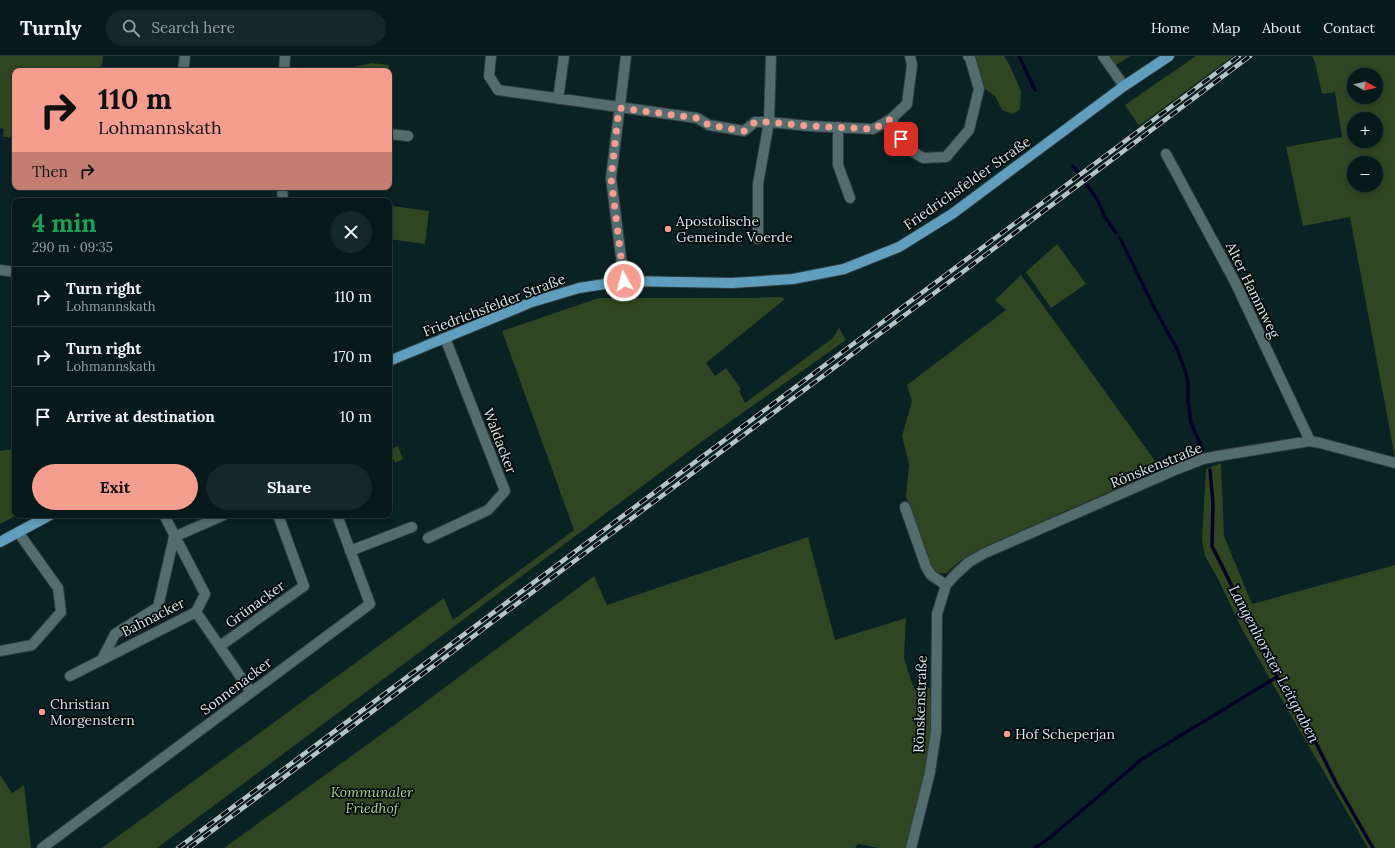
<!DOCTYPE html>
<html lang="en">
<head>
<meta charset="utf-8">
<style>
  :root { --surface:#071a1b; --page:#152728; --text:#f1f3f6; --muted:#98a1a3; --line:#28383a; --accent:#f59d8f }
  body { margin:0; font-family:Lora,serif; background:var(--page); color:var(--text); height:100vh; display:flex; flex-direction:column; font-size:15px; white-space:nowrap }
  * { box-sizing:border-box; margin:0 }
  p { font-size:13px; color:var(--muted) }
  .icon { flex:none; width:22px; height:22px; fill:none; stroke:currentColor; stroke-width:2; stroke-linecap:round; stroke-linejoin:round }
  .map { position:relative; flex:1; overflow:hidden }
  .panel { position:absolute; left:12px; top:142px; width:380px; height:320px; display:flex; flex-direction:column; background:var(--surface); border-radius:8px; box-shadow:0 2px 6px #0003,0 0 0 1px var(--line) }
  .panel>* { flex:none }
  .guide { position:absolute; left:12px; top:12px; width:380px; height:122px; border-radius:8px; box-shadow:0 2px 6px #0003,0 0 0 1px var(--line); background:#f59d8f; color:#111; overflow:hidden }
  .needle { width:26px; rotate:98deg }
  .controls { position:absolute; left:1347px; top:12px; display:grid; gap:8px }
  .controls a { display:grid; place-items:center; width:36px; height:36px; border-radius:50%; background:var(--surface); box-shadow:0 2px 6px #0003,0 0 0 1px var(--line); font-size:20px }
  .pin { position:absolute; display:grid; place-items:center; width:34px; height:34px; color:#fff; margin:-17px; border-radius:8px; box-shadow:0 2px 6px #0006 }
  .me { position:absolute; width:44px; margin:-22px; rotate:353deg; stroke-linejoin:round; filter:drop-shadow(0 0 3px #0008) }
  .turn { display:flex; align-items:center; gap:14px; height:84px; padding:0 20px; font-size:18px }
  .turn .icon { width:52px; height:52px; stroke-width:2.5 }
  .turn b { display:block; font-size:28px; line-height:34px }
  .then { display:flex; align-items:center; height:38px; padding:0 20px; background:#0003; gap:8px; font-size:15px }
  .round { display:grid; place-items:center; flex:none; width:42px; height:42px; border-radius:21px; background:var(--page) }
  .overview { display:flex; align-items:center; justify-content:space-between; height:68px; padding:0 20px }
  h1 { font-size:24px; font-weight:700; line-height:30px; color:#1e9e55 }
  .action { display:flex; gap:8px; margin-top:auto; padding:8px 20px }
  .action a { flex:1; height:46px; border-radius:24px; background:var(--accent); color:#111; font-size:16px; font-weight:700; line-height:46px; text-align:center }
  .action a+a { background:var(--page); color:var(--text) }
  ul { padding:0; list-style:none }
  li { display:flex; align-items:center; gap:12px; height:60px; padding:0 20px; border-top:1px solid var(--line) }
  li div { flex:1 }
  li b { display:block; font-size:15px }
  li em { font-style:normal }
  header { display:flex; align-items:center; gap:24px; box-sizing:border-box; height:56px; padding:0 20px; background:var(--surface); border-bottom:1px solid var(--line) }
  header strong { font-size:19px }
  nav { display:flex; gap:22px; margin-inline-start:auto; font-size:14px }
  .search { width:280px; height:36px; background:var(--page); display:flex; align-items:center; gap:10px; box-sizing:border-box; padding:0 14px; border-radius:22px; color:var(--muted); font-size:15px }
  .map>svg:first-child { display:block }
  .green { fill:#304521; fill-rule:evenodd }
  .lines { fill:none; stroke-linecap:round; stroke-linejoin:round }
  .stream { stroke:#030326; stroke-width:3.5 }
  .minor-casing { stroke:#2f3b3d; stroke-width:12 }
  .major-casing { stroke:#2f3b3d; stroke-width:12 }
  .minor { stroke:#536d6f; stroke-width:10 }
  .major { stroke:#609ebe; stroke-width:10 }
  .rail-casing { stroke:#b5c5c6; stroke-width:4.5 }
  .rail { stroke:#02090a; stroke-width:3; stroke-dasharray:9; stroke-linecap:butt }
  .route { stroke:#f59d8f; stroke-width:7; stroke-dasharray:0 12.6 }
  .poi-dot { fill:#f59d8f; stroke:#02090a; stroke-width:1.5 }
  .labels { text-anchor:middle; stroke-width:3.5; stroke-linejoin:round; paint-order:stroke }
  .street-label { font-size:14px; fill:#d6e4e5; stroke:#02090a }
  .poi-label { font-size:14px; fill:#d6e4e5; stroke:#02090a; text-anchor:start }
  .park-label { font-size:14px; font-style:italic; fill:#a8d18c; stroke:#02090a }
  .water-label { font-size:15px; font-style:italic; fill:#d4ddfa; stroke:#02090a }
</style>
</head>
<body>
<header>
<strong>Turnly</strong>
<div class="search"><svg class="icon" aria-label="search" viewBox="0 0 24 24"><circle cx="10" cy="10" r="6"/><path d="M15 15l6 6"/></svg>Search here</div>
<nav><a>Home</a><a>Map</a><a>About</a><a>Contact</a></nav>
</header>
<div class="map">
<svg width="1395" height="792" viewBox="0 0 1395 792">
  <rect width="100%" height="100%" fill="#092224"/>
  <path class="green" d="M 0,0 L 103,0 L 101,15 L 15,15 L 15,82 L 3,81 L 4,73 L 0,72 Z
    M 973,0 L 1004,0 L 1009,8 L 1021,35 L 1020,53 L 1013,58 L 1002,54 L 995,40 L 982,31 Z
    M 1109,0 L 1130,0 L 1116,9 Z
    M 1196,0 L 1233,0 L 1139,70 L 1125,49 Z
    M 1312,0 L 1395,0 L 1395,402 L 1350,161 L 1303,170 L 1286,91 L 1342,81 L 1335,36 L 1322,38 L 1315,6 ZM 1354,19 L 1376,19 L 1376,41 L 1354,41 ZM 1354,63 L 1376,63 L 1376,85 L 1354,85 ZM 1354,107 L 1376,107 L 1376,129 L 1354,129 Z
    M 372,7 L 389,9 L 389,15 L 353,15 L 353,11 Z
    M 393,150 L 429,155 L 425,188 L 389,183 Z
    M 1057,188 L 1086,228 L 1051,252 L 1026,216 Z
    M 1021,219 L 1161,413 L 982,492 C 969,499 957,506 947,517 C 938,518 934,516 930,508 L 906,441 L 909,408 L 902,380 L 912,345 L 907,329 L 1006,254 L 995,244 Z
    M 781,241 L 785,243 L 706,307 L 715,320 L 726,312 L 741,333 L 739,335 L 745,347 L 833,282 L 839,272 L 846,284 L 704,384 L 157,792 L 102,792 L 444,542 L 453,564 L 574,474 L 502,275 L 599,242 L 750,242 Z
    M 398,390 L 403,403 L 395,407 L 389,394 Z
    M 15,393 L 15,459 L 17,459 L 0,468 L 0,395 Z
    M 1221,407 L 1224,480 L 1252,548 L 1395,509 L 1395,792 L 1368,792 L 1274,630 L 1243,575 L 1217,521 L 1205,500 L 1202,484 L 1206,413 Z
    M 808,481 L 835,584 L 906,562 L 904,602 L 914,633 L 930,632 L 932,675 L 926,709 L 906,792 L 879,792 L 858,788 L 855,792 L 224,792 L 404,662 L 594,520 L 607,549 Z
    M 0,719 L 12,737 L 24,729 L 31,792 L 0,792 Z"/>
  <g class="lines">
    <path class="stream" d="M 1019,0 L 1035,34
      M 1073,110 L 1097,143 L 1105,161 L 1116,177
      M 1120,182 L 1155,253 L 1177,293 L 1185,314 L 1188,327 L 1188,345 L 1191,367 L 1203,394
      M 1210,414 L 1213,447 L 1212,490 L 1277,621 L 1306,667 L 1336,727 L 1373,792
      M 1035,792 L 1052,780 L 1142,703 L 1277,621"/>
    <defs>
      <path id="minor" d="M 491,0 L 489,20 L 498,34 L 697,62 L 709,69 L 744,75 L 755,66 L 769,66 L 809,70 L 873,73 L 891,63 L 907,48 L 912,9 L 910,0
        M 1103,0 L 1124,30
        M 183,15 L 185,0
        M 284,15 L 285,0
        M 558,43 L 564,0
        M 891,63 L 907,92 L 923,102 L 946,101 L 969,74 L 979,33 L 970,2 L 968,0
        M 838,71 L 838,109 L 850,142
        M 389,78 L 408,80
        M 1166,98 L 1235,226 L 1310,385
        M 282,131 L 283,145
        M 758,183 L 758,128 L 769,66 L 771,0
        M 0,214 L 15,216
        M 624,225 L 611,122 L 626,0
        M 905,451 L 926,511 L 931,519 L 946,529
        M 428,482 L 488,454 L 505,435 L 445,282
        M 350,495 L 412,471
        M 196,556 L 251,636
        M 220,590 L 304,530 L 278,459
        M 0,595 L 32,589 L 61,556 L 58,532 L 18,476
        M 102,603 L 115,578 L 158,551 L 174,481 L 224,459
        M 70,620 L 196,556 L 205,538 L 164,459
        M 42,792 L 370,548 L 337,459
        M 911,792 L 930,716 L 936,676 L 937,558 L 946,529 L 956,518 L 969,506 L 985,497 L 1175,414 L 1203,403 L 1218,400 L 1310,385 L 1320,387 L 1395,407"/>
      <path id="major" d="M 389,305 L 532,246 L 579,232 L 624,225 L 732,227 L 793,223 L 844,213 L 899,191 L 952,158 L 1124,30 L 1169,0
        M 0,486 L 50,459"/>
    </defs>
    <use href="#minor" class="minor-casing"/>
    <use href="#major" class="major-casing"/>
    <use href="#minor" class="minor"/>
    <use href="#major" class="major"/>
    <defs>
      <path id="rail" d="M 178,792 L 1239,0
        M 189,792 L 960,218 L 1250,0"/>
    </defs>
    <use href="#rail" class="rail-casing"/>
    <use href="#rail" class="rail"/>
  </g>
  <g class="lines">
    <path class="route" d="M 624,225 L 611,122 L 619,52 L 697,62 L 709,69 L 744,75 L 755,66 L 769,66 L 809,70 L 874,73 L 891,63 L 901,83"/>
  </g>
  <g class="poi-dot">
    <circle cx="668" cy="173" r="4"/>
    <circle cx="42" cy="656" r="4"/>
    <circle cx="1007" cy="678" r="4"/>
  </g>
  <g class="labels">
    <g class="street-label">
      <text transform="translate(967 127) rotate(-35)" y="5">Friedrichsfelder Straße</text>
      <text transform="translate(1253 234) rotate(64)" y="5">Alter Hammweg</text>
      <text transform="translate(494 249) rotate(-21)" y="5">Friedrichsfelder Straße</text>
      <text transform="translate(500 385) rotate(69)" y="5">Waldacker</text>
      <text transform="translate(1156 409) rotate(-22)" y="5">Rönskenstraße</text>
      <text transform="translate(255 548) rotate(-36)" y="5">Grünacker</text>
      <text transform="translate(153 561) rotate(-27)" y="5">Bahnacker</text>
      <text transform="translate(236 630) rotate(-37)" y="5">Sonnenacker</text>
      <text transform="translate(920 648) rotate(-88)" y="5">Rönskenstraße</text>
    </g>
    <g class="poi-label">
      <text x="676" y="170">Apostolische<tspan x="676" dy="16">Gemeinde Voerde</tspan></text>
      <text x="50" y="653">Christian<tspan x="50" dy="16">Morgenstern</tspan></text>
      <text x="1015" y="683">Hof Scheperjan</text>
    </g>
    <g class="park-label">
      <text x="372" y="741">Kommunaler<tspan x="372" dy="16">Friedhof</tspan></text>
    </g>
    <g class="water-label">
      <text transform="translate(1274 608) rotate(62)" y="5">Langenhorster Leitgraben</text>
    </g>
  </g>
</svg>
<div class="controls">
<a><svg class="needle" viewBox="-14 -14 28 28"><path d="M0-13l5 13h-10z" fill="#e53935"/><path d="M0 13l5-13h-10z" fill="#98a1a3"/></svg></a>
<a>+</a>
<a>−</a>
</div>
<div class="pin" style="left:901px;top:83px;background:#d93025"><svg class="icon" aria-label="arrive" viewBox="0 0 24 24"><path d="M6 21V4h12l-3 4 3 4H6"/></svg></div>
<svg class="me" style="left:624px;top:225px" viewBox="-20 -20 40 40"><circle r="17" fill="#f59d8f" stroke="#fff" stroke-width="3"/><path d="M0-11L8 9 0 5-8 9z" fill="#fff"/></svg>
<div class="guide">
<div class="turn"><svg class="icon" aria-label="right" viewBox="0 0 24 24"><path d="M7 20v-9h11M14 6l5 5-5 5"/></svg><div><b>110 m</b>Lohmannskath</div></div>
<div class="then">Then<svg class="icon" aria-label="right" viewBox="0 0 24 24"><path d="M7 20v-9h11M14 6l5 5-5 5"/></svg></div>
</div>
<section class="panel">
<div class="overview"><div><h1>4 min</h1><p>290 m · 09:35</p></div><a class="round"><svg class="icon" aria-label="close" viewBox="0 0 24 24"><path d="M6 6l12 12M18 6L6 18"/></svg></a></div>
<ul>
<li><svg class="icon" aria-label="right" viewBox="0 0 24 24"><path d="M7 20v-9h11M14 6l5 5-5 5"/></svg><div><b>Turn right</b><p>Lohmannskath</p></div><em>110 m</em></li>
<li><svg class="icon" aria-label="right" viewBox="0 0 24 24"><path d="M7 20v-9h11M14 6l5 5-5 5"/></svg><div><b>Turn right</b><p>Lohmannskath</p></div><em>170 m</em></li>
<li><svg class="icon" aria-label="arrive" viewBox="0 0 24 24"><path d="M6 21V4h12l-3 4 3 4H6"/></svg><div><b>Arrive at destination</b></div><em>10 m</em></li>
</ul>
<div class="action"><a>Exit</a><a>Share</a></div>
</section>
</div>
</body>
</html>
